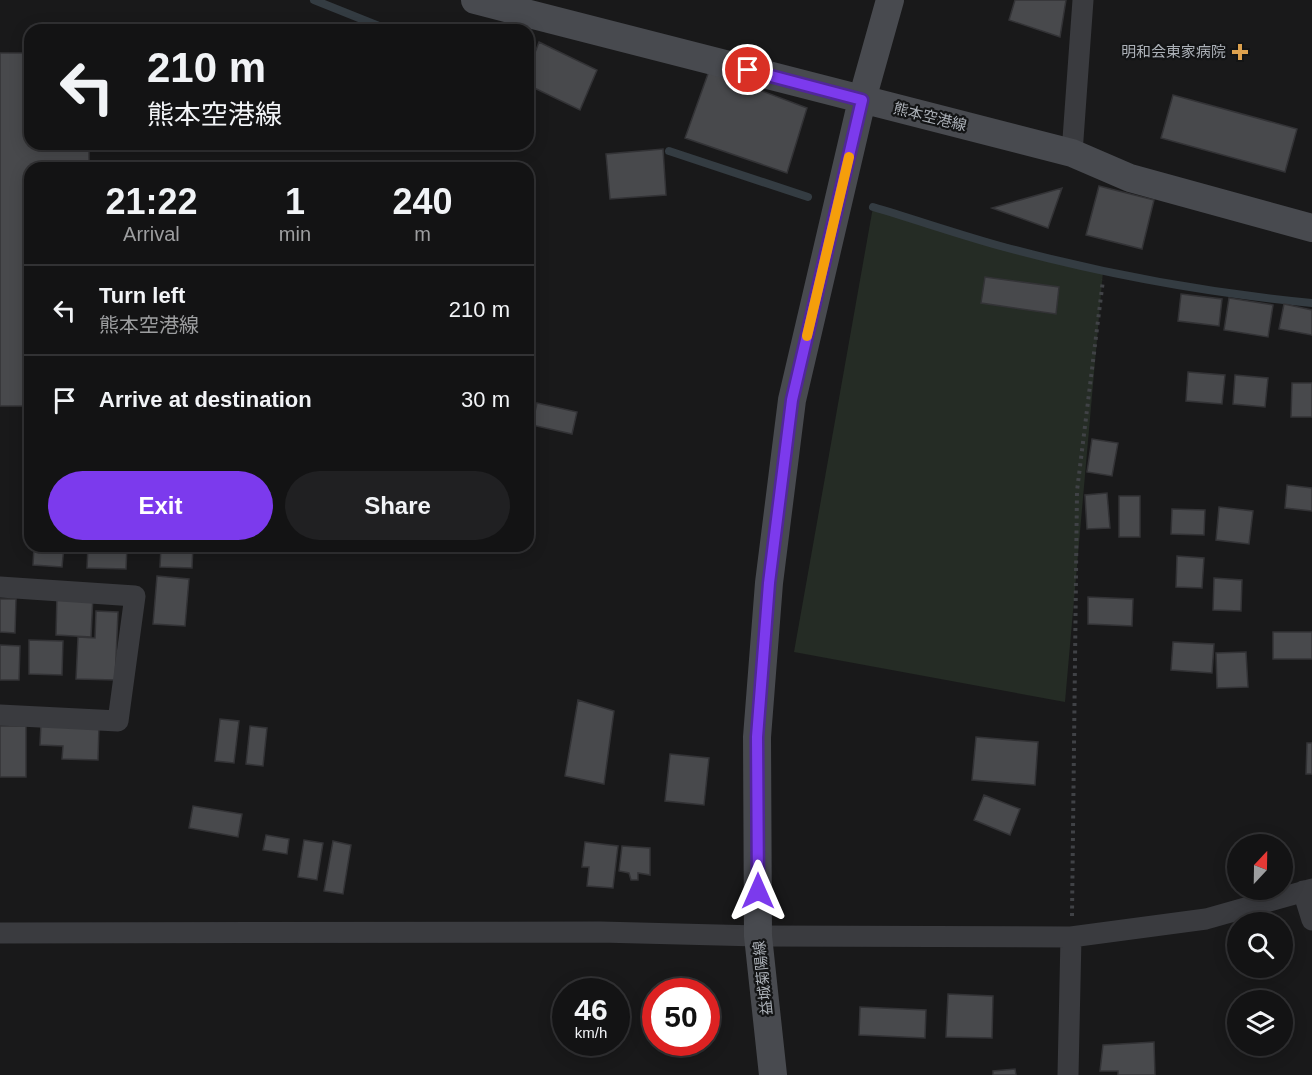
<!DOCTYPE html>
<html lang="en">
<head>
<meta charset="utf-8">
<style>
  :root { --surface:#131314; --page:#202022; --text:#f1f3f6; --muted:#9d9ea0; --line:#323234; --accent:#7c3aed }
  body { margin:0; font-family:Helvetica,"Noto Sans JP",sans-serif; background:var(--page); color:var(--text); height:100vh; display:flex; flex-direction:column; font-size:22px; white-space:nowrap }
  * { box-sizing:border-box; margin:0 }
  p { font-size:20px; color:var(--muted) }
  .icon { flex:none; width:33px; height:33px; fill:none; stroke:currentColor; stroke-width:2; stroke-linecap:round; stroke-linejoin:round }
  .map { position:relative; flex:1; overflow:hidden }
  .details { position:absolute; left:24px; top:162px; width:510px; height:390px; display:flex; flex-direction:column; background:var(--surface); border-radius:18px; box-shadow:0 3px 15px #0003,0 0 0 2px var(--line) }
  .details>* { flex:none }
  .hud { position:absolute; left:24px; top:24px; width:510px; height:126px; border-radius:18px; box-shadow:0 3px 15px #0003,0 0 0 2px var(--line); background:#131314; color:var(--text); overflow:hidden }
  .needle { width:39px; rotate:22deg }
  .controls { position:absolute; left:1227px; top:834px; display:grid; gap:12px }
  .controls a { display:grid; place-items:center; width:66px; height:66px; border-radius:50%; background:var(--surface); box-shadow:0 3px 15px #0003,0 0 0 2px var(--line); font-size:30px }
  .speed { position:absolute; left:552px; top:978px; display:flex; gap:12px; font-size:30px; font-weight:700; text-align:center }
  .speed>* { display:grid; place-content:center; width:78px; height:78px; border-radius:50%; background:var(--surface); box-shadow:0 3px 15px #0003,0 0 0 2px var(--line); line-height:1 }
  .speed small { font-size:15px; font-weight:400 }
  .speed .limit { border:9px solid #d22; background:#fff; color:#111 }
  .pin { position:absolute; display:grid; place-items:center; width:51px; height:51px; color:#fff; margin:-26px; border:3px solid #fff; border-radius:50%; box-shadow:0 2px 6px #0007 }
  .me { position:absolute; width:66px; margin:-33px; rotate:0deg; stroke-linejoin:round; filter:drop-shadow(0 0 4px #0008) }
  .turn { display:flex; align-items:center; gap:21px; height:126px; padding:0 24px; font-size:27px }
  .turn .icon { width:78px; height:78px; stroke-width:2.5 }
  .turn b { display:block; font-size:42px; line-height:51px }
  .eta { display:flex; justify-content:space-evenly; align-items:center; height:102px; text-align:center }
  .eta b { font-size:36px; font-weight:700; line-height:42px }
  .primary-button { display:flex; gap:12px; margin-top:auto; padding:12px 24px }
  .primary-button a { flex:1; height:69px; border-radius:36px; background:var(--accent); color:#fff; font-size:24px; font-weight:700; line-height:69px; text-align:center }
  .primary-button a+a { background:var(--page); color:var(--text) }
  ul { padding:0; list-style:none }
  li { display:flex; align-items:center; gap:18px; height:90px; padding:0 24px; border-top:2px solid var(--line) }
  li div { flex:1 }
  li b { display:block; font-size:22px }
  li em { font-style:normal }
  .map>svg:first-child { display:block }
  .green { fill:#252c25 }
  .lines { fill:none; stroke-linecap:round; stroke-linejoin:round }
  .stream { stroke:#343c42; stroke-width:8 }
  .building { fill:#48494c; stroke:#333336; stroke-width:1.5 }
  .path { stroke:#404246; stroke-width:4; stroke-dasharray:3 4.5; stroke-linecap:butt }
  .street { stroke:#3a3b3f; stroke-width:21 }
  .secondary { stroke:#484a4f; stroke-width:28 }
  .route-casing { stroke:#51269a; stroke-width:15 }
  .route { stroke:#7c3aed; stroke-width:10 }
  .slow { stroke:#f59e0b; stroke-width:10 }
  .poi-dot { fill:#dda14e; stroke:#131415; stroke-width:2 }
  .labels { text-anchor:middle; stroke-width:4.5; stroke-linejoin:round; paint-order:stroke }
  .poi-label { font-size:15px; fill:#acb1b8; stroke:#131415; text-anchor:end }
  .street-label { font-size:15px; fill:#acb1b8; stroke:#131415 }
</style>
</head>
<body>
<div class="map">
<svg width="1312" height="1075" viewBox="0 0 1312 1075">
  <rect width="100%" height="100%" fill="#19191a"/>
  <path class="green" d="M 873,207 L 1103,271 L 1065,702 L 794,652 Z"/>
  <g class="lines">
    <path class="stream" d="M 314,0 L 389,30
      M 669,151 L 808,197
      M 873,207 C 917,220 960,235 1004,247 C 1104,274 1208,293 1312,303"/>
  </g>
  <path class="building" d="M 1015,0 L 1066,0 L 1060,37 L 1009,20 Z
    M 539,42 L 597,70 L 580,110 L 528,85 L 528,64 L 530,66 Z
    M 0,53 L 30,53 L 30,144 L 89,144 L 89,168 L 30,168 L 30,406 L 0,406 Z
    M 709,71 L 807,108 L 787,173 L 685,138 Z
    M 1173,95 L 1297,129 L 1285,172 L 1161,138 Z
    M 663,149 L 666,195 L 610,199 L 606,154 Z
    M 1099,186 L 1154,200 L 1142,249 L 1086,235 Z
    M 1062,188 L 1048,228 L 992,208 Z
    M 985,277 L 1059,287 L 1056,314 L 981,303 Z
    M 1181,294 L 1222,299 L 1219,326 L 1178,321 Z
    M 1229,298 L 1273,305 L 1268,337 L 1224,330 Z
    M 1284,304 L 1312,310 L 1312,335 L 1279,329 Z
    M 1188,372 L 1225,375 L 1222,404 L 1186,401 Z
    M 1235,375 L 1268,378 L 1265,407 L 1233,404 Z
    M 1292,383 L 1312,383 L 1312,417 L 1291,417 Z
    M 537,403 L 577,412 L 572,434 L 532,425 Z
    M 1092,439 L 1118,443 L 1112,476 L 1087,472 Z
    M 1287,485 L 1312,488 L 1312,511 L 1285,508 Z
    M 1107,493 L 1110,528 L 1087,529 L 1085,495 Z
    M 1119,496 L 1140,496 L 1140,537 L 1119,537 Z
    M 1219,507 L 1253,511 L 1249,544 L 1216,540 Z
    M 1172,509 L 1205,510 L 1204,535 L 1171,534 Z
    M 34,546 L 64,546 L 62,567 L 33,565 Z
    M 88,546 L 127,546 L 126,569 L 87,568 Z
    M 161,546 L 193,546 L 192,568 L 160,567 Z
    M 1177,556 L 1204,558 L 1202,588 L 1176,587 Z
    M 157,576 L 189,579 L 185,626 L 153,624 Z
    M 1214,578 L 1242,580 L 1241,611 L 1213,610 Z
    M 57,594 L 93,595 L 91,637 L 56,635 Z
    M 1088,597 L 1133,599 L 1132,626 L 1088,624 Z
    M 0,599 L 16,599 L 15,633 L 0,632 Z
    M 96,611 L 118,612 L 115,680 L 76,679 L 78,637 L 95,638 Z
    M 1273,632 L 1312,632 L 1312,659 L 1273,659 Z
    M 29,640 L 63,641 L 62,675 L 29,674 Z
    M 1173,642 L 1214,644 L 1212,673 L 1171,670 Z
    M 0,645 L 20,646 L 19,680 L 0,680 Z
    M 1246,652 L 1248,687 L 1217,688 L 1216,653 Z
    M 578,700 L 614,711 L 604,784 L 565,776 Z
    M 220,719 L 239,721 L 234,763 L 215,761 Z
    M 41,723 L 99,725 L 98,760 L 62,759 L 63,746 L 40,745 Z
    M 0,726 L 26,726 L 26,777 L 0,777 Z
    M 250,726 L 267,728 L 263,766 L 246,764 Z
    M 976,737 L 1038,742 L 1035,785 L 972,780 Z
    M 1307,743 L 1312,743 L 1312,774 L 1306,774 Z
    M 670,754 L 709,758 L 704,805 L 665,801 Z
    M 984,795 L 1020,809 L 1010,835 L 974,820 Z
    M 193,806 L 242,814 L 238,837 L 189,828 Z
    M 266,835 L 289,839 L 287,854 L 263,850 Z
    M 304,840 L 323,843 L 317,880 L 298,877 Z
    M 333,841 L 351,845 L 343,894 L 324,891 Z
    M 585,842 L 618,846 L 613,888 L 587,886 L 589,867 L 582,867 Z
    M 622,846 L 650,848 L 650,875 L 638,873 L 638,880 L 631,880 L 629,873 L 619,871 Z
    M 948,994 L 993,996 L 992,1038 L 946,1037 Z
    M 860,1007 L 926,1010 L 925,1038 L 859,1035 Z
    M 1154,1042 L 1155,1075 L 1118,1075 L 1118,1071 L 1100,1071 L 1103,1045 Z
    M 1015,1069 L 1016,1075 L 993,1075 L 993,1071 Z"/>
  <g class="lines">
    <path class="path" d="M 1072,916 L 1077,491 L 1103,280"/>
    <path class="street" d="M 1072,153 L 1083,0
      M 0,587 L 135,596 L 118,721 L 0,715
      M 1303,891 L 1312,920
      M 0,933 L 600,932 L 758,936 L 1071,937 L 1206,919 L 1312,889
      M 1068,1075 L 1071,937"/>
    <path class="secondary" d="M 475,0 L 1072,153 L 1130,178 L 1312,228
      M 865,89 L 890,0
      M 773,1075 L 758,936 L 757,737 L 769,583 L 792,400 L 862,100"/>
  </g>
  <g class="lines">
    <defs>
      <path id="route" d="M 748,70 L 862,100 L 792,400 L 769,583 L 757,737 L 758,891"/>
    </defs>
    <use href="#route" class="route-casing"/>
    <use href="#route" class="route"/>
    <path class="slow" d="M 807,336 L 849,157"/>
  </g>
  <path class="poi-dot" d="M1237 43h6v6h6v6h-6v6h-6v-6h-6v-6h6z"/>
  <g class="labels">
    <g class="poi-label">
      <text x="1226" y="57">明和会東家病院</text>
    </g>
    <g class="street-label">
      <text transform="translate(930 117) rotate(14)" y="5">熊本空港線</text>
      <text transform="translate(763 978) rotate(-96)" y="5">益城菊陽線</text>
    </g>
  </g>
</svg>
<div class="controls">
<a><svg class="needle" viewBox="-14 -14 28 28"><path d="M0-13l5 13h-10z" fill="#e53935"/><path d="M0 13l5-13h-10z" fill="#9d9ea0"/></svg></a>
<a><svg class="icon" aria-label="search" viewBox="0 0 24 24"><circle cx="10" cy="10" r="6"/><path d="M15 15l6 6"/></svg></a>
<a><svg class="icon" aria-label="layers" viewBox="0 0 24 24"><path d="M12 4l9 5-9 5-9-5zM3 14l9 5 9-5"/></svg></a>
</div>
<div class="speed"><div>46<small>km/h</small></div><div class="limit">50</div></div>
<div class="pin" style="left:748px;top:70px;background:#d93025"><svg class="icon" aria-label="arrive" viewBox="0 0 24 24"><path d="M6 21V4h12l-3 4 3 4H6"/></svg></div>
<svg class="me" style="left:758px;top:891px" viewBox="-20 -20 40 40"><path d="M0-17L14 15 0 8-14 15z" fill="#7c3aed" stroke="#fff" stroke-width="4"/></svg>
<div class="hud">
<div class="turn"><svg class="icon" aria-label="left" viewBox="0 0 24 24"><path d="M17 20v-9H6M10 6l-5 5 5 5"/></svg><div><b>210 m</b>熊本空港線</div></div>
</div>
<section class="details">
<div class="eta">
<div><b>21:22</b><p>Arrival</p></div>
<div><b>1</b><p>min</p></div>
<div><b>240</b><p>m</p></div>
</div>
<ul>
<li><svg class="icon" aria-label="left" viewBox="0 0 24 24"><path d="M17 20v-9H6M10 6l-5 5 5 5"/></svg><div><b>Turn left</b><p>熊本空港線</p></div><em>210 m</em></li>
<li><svg class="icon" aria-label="arrive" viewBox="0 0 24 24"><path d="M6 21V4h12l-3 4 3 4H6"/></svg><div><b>Arrive at destination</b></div><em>30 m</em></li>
</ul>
<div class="primary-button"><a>Exit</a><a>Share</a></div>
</section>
</div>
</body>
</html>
